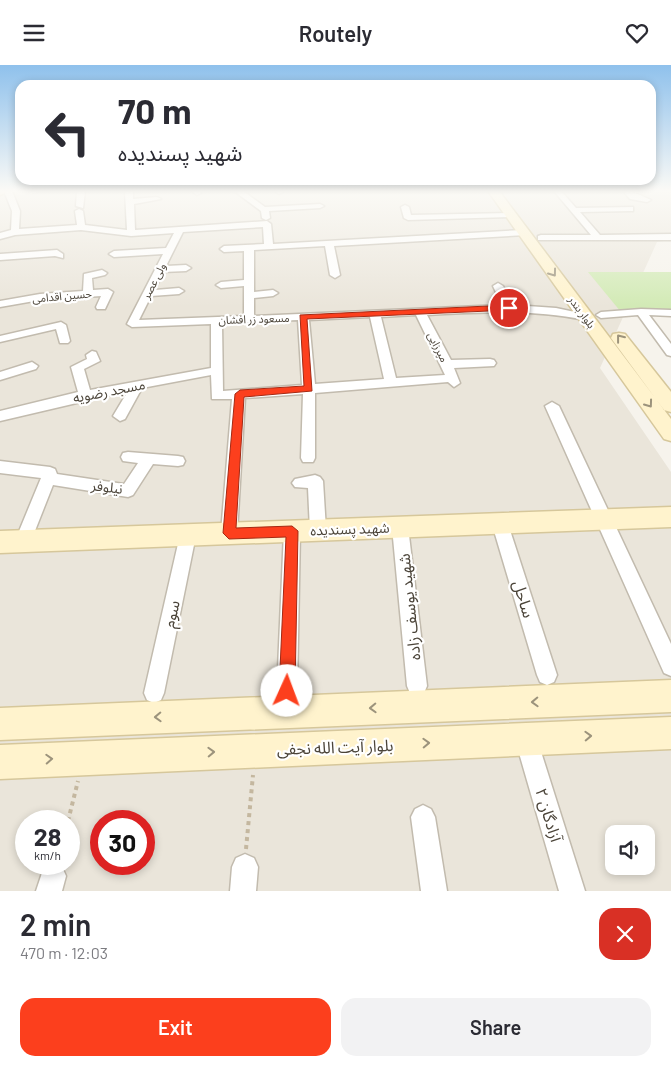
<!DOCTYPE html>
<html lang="en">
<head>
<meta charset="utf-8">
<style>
  :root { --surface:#fff; --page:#f2f2f3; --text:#2b2b33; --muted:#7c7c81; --accent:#fc3f1d }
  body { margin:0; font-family:Barlow,"Noto Sans Arabic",sans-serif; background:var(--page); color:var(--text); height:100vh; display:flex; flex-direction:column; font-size:19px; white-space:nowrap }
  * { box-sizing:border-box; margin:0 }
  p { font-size:16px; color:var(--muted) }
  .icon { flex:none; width:28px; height:28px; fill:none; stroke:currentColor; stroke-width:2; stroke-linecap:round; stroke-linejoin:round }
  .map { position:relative; height:826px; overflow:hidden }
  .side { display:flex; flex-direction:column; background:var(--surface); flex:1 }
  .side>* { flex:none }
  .guide { position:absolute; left:15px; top:15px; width:641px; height:105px; border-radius:15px; box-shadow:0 2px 8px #0003; background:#fff; color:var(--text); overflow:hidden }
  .fabs { position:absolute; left:605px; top:760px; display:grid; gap:10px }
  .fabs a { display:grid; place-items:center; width:50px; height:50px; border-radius:10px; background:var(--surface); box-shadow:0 2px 8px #0003; font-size:25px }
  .speed { position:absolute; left:15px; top:745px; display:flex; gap:10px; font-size:25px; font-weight:700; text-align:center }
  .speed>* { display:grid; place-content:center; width:65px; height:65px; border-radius:50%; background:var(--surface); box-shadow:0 2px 8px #0003; line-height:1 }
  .speed small { font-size:12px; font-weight:400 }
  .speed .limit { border:8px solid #d22; background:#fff; color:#111 }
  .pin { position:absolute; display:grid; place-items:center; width:42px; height:42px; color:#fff; margin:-21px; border:2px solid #fff; border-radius:50%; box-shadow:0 1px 5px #0007 }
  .me { position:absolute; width:55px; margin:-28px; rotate:2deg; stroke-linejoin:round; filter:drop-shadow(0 0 4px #0008) }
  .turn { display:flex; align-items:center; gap:18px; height:105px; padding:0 20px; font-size:22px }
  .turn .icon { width:65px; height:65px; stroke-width:2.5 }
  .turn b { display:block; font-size:35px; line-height:42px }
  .round { display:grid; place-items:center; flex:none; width:52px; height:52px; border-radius:15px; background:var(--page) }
  .headline { display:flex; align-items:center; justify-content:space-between; height:85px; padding:0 20px }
  h1 { font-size:30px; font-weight:600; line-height:38px }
  .primary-button { display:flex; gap:10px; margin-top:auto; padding:10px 20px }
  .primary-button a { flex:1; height:58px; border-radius:15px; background:var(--accent); color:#fff; font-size:20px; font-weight:600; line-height:58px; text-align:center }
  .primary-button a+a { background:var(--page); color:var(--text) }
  header { display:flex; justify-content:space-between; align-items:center; height:65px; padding:0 20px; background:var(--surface); font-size:22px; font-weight:600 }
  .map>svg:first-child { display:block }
  .residential { fill:#eae5da; fill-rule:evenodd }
  .green { fill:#d2eab5 }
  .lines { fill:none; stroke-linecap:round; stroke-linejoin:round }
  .street-casing { stroke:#c2bbae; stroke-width:3 }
  .secondary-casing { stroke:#d6c79b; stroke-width:3 }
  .path { stroke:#c4b79f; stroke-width:4; stroke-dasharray:4 4; stroke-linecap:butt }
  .street { fill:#fff; fill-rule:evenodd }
  .secondary { fill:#fff3cd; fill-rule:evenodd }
  .oneway { stroke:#9c937c }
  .route { fill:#fc3f1d; stroke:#a42913 }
  .labels { text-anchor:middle; stroke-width:4.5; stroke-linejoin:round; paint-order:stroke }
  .far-street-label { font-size:11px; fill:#4b4439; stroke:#fff }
  .street-label { font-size:14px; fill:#4b4439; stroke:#fff }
  .near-street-label { font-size:16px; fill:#4b4439; stroke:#fff }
</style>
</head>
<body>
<header><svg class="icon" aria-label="menu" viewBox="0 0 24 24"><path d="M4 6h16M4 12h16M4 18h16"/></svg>Routely<svg class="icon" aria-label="heart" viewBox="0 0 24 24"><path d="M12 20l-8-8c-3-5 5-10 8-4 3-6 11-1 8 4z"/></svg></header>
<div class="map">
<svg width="671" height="826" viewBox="0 0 671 826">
  <rect width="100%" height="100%" fill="#f6f3ec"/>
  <path class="residential" d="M 0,126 L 671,127 L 671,175 L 657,177 L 600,303 L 671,407 L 671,826 L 0,826 ZM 26,756 L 69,756 L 69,799 L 26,799 ZM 101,756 L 144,756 L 144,799 L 101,799 ZM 614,769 L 646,769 L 646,801 L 614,801 Z"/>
  <path class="green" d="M 588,207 L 671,207 L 671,247 L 621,247 Z"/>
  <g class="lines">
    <defs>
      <path id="street" d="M 4,126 L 12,126 L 20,146 L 19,164 L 77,160 L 75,146 L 79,144 L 83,146 L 85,160 L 127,165 L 125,126 L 133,126 L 133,134 L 157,132 L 161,134 L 134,139 L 135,165 L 267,156 L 271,159 L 273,179 L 523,165 L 526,166 L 526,170 L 334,181 L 340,210 L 335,213 L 330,210 L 325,181 L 254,185 L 254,227 L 273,225 L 278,228 L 273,231 L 254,233 L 254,251 L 502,240 L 493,221 L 498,218 L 503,221 L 513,240 L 556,243 L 589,250 L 590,252 L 585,255 C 532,244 480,247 427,250 L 451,295 L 490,294 L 494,295 L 496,298 L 494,301 L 454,303 L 460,318 L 454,322 L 448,317 L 315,328 L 315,393 L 313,397 L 303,397 L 301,393 L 303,329 L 245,333 L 237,468 L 235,473 L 229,475 L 223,473 L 221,468 L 232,334 L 212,334 L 211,310 L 142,323 L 125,354 L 120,356 L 113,351 L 128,326 L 0,356 L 0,346 L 78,327 L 71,302 L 87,294 L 86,290 L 92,286 L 96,287 L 100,296 L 84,304 L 90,325 L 211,303 L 211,259 L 132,262 L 127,259 L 163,189 L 114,192 L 109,189 L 114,186 L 166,183 L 174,168 L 131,171 L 81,165 L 15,170 L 0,174 L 0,168 L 11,165 L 12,146 ZM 263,162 L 264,179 L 224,181 L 220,184 L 224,187 L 244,186 L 244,215 L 221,217 L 216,220 L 221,223 L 244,221 L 244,251 L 139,255 L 151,231 L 179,229 L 184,226 L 179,223 L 155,225 L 163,207 L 186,206 L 191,203 L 186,200 L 166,201 L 183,167 ZM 416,250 L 445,310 L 396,313 L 381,252 ZM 370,252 L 384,314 L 315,319 L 309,255 ZM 298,255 L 302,320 L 223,326 L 222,258 Z
        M 77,126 L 85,126 L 83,143 L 76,141 Z
        M 192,126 L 200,126 L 201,128 L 197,130 Z
        M 234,126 L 243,126 L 265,142 L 320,139 L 324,141 L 320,143 L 269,146 L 270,153 L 266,155 L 262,153 L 261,146 Z
        M 275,126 L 283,126 L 283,127 L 279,129 Z
        M 554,126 L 561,126 L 576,143 L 633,142 L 633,146 L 630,146 L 580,147 L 600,170 L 671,169 L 671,175 L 538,175 L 538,171 L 541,170 L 591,170 Z
        M 623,126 L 631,126 L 651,135 L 647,137 L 630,134 Z
        M 405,140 L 409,142 L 411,150 L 510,148 L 514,150 L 510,152 L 408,155 L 404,153 L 401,142 Z
        M 57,185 L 63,189 L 63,193 L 55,191 L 0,195 L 0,189 Z
        M 102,205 L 107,208 L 105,210 L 92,213 L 93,225 L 108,224 L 113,227 L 105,244 L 97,244 L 96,242 L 101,231 L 40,235 L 0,242 L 0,236 L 40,229 L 83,226 L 84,209 Z
        M 641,244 L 671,245 L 671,251 L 649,250 L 671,279 L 671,291 L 667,290 L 638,250 L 601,253 L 596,250 L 601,247 Z
        M 61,257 L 66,260 L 70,276 L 68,278 L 60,278 L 56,264 L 0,277 L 0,271 Z
        M 32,297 L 38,301 L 36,304 L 0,315 L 0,307 Z
        M 552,337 L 559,341 L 671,579 L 671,611 L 664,608 L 545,341 Z
        M 128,387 L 178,391 L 183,392 L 185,396 L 183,400 L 178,401 L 153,399 L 133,430 L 128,432 L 53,420 L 29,481 L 23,483 L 17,481 L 15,476 L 41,413 L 0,408 L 0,396 L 50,402 L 55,404 L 57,409 L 124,419 L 138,398 L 123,396 L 121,392 L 123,388 Z
        M 315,410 L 320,412 L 323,416 L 326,465 L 324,470 L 318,472 L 312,470 L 310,465 L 308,423 L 295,422 L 292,418 L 295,414 Z
        M 500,452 L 506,454 L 508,459 L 557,610 L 554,617 L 547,620 L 540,617 L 537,610 L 492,459 L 494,454 Z
        M 400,455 L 406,457 L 408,462 L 427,621 L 424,628 L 417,631 L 410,628 L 407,621 L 392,462 L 394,457 Z
        M 292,459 L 298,461 L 300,466 L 297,626 L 294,633 L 287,636 L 280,633 L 277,626 L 284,466 L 286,461 Z
        M 188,463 L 194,465 L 196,470 L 164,628 L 161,635 L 154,638 L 147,635 L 144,628 L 180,470 L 182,465 Z
        M 526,663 L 534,666 L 537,674 L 585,826 L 559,826 L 515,674 L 518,666 Z
        M 423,740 L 431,744 L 435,752 L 447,826 L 421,826 L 411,752 L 415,744 Z
        M 245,789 L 254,793 L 258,802 L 256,826 L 230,826 L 232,802 L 236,793 Z
        M 54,799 L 62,802 L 66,811 L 62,826 L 36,826 L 44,802 Z"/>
      <path id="secondary" d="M 0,126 L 10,126 L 0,130 Z
        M 488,126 L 499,126 L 671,354 L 671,376 L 664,374 Z
        M 619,268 L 625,269 L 671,327 L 671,347 L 664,345 L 611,273 L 613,269 Z
        M 671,442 L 671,462 L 0,488 L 0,466 Z
        M 671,615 L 671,647 L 0,675 L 0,643 Z
        M 671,652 L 671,684 L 0,714 L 0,680 Z"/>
    </defs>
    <use href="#street" class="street-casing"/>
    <use href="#secondary" class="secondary-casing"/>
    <path class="path" d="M 68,756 L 78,716
      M 246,784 L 253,710"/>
    <use href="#street" class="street"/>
    <use href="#secondary" class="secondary"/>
  </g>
  <defs><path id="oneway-chevron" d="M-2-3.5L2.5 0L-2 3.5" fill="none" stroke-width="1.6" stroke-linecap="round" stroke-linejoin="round" transform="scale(1.25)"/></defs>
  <g class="oneway">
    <use href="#oneway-chevron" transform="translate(553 208) rotate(54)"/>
    <use href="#oneway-chevron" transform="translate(620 273) rotate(-128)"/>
    <use href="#oneway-chevron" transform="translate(649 339) rotate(54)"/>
    <use href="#oneway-chevron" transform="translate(535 637) rotate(178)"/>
    <use href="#oneway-chevron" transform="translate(373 643) rotate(178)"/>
    <use href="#oneway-chevron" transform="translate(158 652) rotate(178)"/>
    <use href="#oneway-chevron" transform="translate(588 671) rotate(-2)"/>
    <use href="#oneway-chevron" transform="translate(426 678) rotate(-2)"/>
    <use href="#oneway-chevron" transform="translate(211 687) rotate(-2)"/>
    <use href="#oneway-chevron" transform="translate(49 694) rotate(-3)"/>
  </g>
  <linearGradient id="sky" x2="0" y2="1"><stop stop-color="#8fc1ec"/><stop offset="0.52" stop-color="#fbfaf6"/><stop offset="1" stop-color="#fbfaf6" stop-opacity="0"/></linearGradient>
  <rect width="671" height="242" fill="url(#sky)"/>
  <path class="route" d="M 509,240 L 513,243 L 512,245 L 307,254 L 312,326 L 244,332 L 236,463 L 292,461 L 298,466 L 295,626 L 293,631 L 287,634 L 282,631 L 279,626 L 286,472 L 229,474 L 223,468 L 235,329 L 240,325 L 304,321 L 300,250 Z"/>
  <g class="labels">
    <g class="far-street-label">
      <text transform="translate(154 216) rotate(-63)" y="4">ولی عصر</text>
      <text transform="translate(62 231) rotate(-5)" y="4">حسین اقدامی</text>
      <text transform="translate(582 247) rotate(54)" y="4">بلوار بندر</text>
      <text transform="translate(254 254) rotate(-2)" y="4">مسعود زر افشان</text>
      <text transform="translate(438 282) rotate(63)" y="4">میرزایی</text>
    </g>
    <g class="street-label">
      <text transform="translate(109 326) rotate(-11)" y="5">مسجد رضویه</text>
      <text transform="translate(107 422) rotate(7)" y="5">نیلوفر</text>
      <text transform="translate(350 464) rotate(-2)" y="5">شهید پسندیده</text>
    </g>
    <g class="near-street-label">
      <text transform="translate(524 534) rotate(73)" y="6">ساحل</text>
      <text transform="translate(409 542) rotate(-96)" y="6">شهید یوسف زاده</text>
      <text transform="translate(171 549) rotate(-78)" y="6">سوم</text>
      <text transform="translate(335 682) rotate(-2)" y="6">بلوار آیت الله نجفی</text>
      <text transform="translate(549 750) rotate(73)" y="6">آزادگان ۲</text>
    </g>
  </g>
</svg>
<div class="fabs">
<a><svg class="icon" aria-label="sound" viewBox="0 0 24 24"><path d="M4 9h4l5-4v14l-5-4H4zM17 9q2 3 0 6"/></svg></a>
</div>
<div class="speed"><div>28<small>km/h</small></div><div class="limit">30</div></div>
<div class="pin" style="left:509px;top:243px;background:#d93025"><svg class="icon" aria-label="arrive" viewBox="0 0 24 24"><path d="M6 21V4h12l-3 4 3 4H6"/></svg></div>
<svg class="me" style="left:287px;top:626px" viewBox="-20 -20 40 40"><circle r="19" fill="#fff"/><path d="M0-13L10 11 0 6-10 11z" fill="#fc3f1d"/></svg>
<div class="guide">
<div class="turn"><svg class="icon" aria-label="left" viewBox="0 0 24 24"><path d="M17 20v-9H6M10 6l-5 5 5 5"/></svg><div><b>70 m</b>شهید پسندیده</div></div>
</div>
</div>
<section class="side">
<div class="headline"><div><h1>2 min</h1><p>470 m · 12:03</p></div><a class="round" style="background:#d93025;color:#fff"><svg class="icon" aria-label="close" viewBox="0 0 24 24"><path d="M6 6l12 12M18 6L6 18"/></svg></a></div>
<div class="primary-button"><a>Exit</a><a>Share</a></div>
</section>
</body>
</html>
